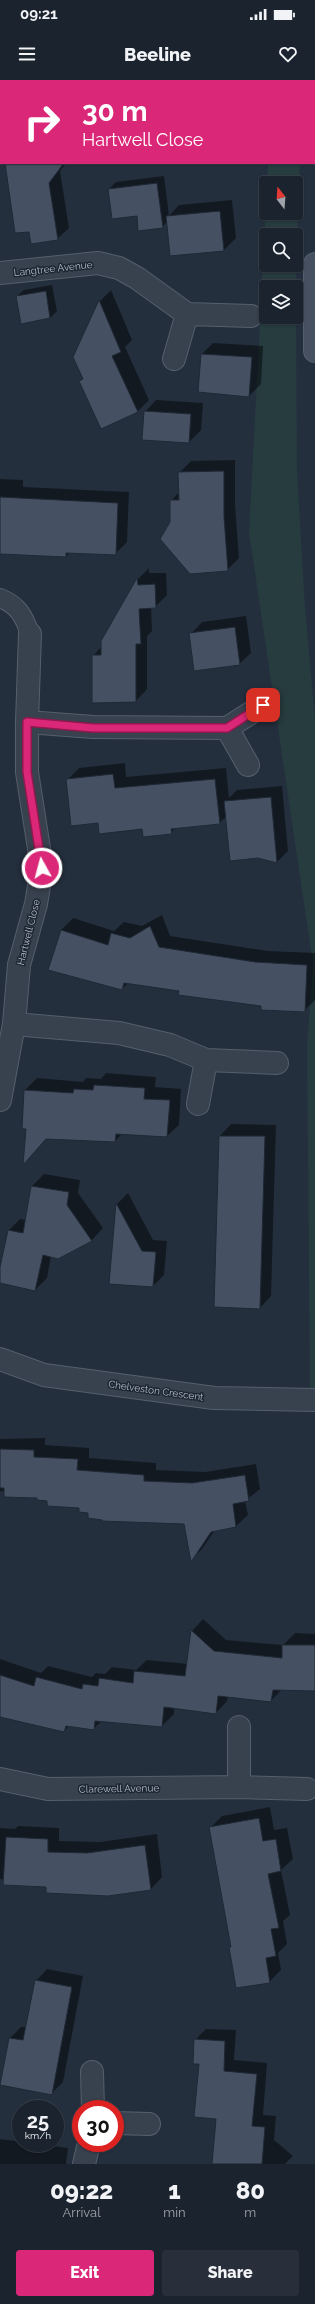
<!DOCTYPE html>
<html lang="en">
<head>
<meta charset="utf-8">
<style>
  :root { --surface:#1b232e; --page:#282f3a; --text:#f1f3f6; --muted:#a0a4aa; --line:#39404a; --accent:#db2777 }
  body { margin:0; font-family:Raleway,sans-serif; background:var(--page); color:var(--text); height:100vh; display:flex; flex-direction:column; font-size:15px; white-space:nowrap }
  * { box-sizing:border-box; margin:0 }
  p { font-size:13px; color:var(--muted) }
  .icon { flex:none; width:22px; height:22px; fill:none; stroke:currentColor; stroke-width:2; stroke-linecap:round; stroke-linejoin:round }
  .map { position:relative; height:2084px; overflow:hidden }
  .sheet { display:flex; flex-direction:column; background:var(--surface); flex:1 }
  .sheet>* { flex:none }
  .hud { position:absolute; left:0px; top:0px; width:315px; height:84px; box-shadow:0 1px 3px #0004,0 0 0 1px var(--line); background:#db2777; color:#fff; overflow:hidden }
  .needle { width:26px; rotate:343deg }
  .tools { position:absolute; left:259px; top:96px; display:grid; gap:8px }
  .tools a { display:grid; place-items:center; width:44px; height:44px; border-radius:4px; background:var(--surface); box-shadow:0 1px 3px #0004,0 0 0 1px var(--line); font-size:20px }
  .speed { position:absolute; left:12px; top:2020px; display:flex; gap:8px; font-size:20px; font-weight:700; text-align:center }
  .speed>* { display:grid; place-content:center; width:52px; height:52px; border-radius:50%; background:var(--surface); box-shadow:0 1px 3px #0004,0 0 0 1px var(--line); line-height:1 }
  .speed small { font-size:10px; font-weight:400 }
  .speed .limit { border:6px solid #d22; background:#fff; color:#111 }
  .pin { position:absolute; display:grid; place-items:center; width:34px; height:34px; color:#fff; margin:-17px; border-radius:8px; box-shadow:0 2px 6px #0006 }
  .me { position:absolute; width:44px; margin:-22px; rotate:353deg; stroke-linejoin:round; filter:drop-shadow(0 0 3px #0008) }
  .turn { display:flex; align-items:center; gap:14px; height:84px; padding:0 16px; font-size:18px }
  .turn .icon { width:52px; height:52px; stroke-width:2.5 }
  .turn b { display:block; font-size:28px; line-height:34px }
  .eta { display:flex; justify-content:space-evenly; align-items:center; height:68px; text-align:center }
  .eta b { font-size:24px; font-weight:800; line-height:28px }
  .cta { display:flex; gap:8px; margin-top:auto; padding:8px 16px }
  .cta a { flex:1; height:46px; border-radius:4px; background:var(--accent); color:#fff; font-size:16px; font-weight:800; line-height:46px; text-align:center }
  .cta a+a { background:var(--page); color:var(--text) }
  .status { display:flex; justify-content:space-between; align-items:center; height:28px; padding:0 20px; background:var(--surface); direction:ltr }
  .status svg { height:11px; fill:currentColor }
  header { display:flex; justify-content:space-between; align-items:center; height:52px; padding:0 16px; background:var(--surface); font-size:18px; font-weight:800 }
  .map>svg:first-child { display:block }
  .green { fill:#263c3f }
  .shadow { fill:#0007 }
  .building { fill:#455162; stroke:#1f2835 }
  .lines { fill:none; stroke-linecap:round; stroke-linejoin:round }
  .lane-casing { stroke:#565f6c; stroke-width:20 }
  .street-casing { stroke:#565f6c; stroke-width:24 }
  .secondary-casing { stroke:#565f6c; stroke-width:24 }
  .lane { stroke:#38414e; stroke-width:18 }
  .street { stroke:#38414e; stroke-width:22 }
  .secondary { stroke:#465061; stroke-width:22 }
  .route-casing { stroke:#8e194d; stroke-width:10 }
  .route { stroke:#db2777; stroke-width:7 }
  .labels { text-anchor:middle; stroke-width:3; stroke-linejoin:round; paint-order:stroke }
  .street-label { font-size:10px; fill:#b4bcc9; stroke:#1d2633 }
</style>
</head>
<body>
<div class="status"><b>09:21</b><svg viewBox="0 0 49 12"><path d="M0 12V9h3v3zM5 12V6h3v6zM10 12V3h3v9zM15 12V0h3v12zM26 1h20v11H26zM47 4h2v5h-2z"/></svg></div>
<header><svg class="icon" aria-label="menu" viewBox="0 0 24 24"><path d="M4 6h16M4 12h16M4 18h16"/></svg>Beeline<svg class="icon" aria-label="heart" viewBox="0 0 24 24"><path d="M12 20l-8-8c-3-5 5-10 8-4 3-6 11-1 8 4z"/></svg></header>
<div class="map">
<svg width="315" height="2084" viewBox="0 0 315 2084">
  <rect width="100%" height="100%" fill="#242f3e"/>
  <path class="green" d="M 268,83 L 300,83 L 296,179 L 296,155 L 266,155 L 266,185 L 296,185 L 296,207 L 266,207 L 266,237 L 296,237 L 297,392 L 305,528 L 315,639 L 315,1313 L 310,1314 L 307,966 L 313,884 L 249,452 L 266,130 L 266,133 L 296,133 L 296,103 L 267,103 Z"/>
  <path class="shadow" d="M 6,0 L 47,0 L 48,1 L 6,1 Z
    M 143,0 L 212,0 L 212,1 Z
    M 245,0 L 278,0 L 278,1 L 245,1 Z
    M 6,83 L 66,83 L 60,91 L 69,148 L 57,159 L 27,132 Z
    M 177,83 L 192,83 L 191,84 Z
    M 164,96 L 169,136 L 179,125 L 232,120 L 236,158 L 224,170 L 171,175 L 168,141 L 162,147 L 137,135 L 109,109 L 116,102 Z
    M 52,205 L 57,231 L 50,238 L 17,216 L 24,210 Z
    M 111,210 L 132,260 L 125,267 L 149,320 L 137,332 L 81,301 L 84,298 L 74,277 L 100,221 Z
    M 213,263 L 263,266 L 261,304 L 249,316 L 202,274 Z
    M 156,320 L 203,323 L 201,350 L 189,362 L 143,359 L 145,332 Z
    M 235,380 L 235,425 L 239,478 L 227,490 L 171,442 L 171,421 L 180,411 L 180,392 L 191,381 Z
    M 0,399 L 23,400 L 23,407 L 129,412 L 127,462 L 115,474 L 70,473 L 66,476 L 0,473 Z
    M 149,488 L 149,493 L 166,493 L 167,515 L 155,527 L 151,527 L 152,551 L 147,556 L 147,609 L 136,621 L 93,576 L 102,566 L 102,561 L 138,499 Z
    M 246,536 L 251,573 L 239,584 L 191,554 L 202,542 Z
    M 125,683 L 126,697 L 226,688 L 229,718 L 237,710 L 282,706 L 288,771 L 277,782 L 227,736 L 219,743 L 176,747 L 171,753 L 99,742 L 67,700 L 79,688 Z
    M 162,835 L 170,856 L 268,871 L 315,873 L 315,920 L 304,931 L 128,903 L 122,909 L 61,850 L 73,838 L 114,851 L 124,842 L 142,846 Z
    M 106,993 L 156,997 L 155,1007 L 181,1009 L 179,1045 L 167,1056 L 123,1053 L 115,1061 L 47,1058 L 24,1083 L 27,1048 L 25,1010 L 37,998 L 83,1002 L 86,998 L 101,999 Z
    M 231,1044 L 276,1045 L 271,1216 L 260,1228 L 215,1226 L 220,1056 Z
    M 44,1094 L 80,1100 L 78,1113 L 103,1148 L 92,1160 L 58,1178 L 51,1176 L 47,1198 L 35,1210 L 0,1202 L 0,1192 L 9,1150 L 20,1139 L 26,1140 L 32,1106 Z
    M 128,1113 L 153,1160 L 167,1161 L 164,1195 L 153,1206 L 110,1203 L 117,1124 Z
    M 45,1358 L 45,1365 L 89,1368 L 89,1378 L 156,1383 L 156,1390 L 205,1392 L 256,1384 L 260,1409 L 245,1421 L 248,1435 L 236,1446 L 215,1450 L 202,1469 L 191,1480 L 185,1443 L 89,1432 L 80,1427 L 38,1417 L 0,1411 L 0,1359 Z
    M 203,1539 L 226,1560 L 283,1565 L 295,1553 L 315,1554 L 315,1610 L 282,1609 L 271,1621 L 228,1616 L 227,1621 L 216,1633 L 174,1627 L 174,1634 L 162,1646 L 102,1641 L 93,1649 L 69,1646 L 64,1651 L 0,1636 L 0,1579 L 41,1593 L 48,1586 L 92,1597 L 96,1593 L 105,1594 L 112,1587 L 136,1590 L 147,1580 L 188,1584 L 192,1551 Z
    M 270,1727 L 274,1750 L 287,1748 L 293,1779 L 281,1790 L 290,1835 L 283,1841 L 287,1864 L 278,1873 L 281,1890 L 269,1902 L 230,1868 L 232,1866 L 210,1748 L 222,1736 Z
    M 18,1746 L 59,1748 L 59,1761 L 100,1762 L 157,1754 L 162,1797 L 151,1809 L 47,1806 L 0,1799 L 0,1748 L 15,1749 Z
    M 47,1889 L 83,1896 L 63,2002 L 51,2014 L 10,1958 L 21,1947 L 26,1947 L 36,1901 Z
    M 206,1949 L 236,1950 L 234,1980 L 267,1983 L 263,2035 L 276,2036 L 274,2060 L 293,2076 L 285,2084 L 213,2084 L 217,2038 L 195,1960 Z
    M 0,2059 L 68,2068 L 66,2084 L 0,2084 Z"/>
  <path class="building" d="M 5,83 L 64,83 L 49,103 L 58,160 L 31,164 L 29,152 L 15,153 Z
    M 157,103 L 163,148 L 138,151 L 137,136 L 112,139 L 108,109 Z
    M 220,131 L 224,171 L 170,176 L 166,136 Z
    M 46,211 L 50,238 L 21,244 L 16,216 Z
    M 99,220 L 121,272 L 112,276 L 138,332 L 101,349 L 79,301 L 83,299 L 73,277 Z
    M 201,274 L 252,277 L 249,317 L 198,312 Z
    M 144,331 L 191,334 L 189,363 L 142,360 Z
    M 224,391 L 224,437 L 228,491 L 190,494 L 160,459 L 170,442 L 170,420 L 179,420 L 178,392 Z
    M 0,417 L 118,423 L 116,475 L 66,473 L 66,477 L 0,474 Z
    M 137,498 L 138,505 L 155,504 L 156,528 L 139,529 L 141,564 L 136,564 L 136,622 L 92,623 L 92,575 L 101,575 L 101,561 Z
    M 235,547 L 240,585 L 194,591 L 189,553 Z
    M 113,694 L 115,708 L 215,699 L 220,744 L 171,749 L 172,754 L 143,757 L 142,749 L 99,754 L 98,743 L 71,746 L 66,699 Z
    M 271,717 L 277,783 L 258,778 L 230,781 L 224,721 Z
    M 150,846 L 159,867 L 255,882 L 307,885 L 305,932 L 261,930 L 261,926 L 178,915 L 179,911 L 124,903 L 122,910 L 48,890 L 61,850 L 108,865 L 111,853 L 130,858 Z
    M 94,1005 L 145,1008 L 144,1019 L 170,1020 L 167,1057 L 116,1054 L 115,1062 L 46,1059 L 23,1085 L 26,1049 L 22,1049 L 24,1010 L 73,1013 L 74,1009 L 93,1010 Z
    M 219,1056 L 265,1056 L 260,1229 L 214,1227 Z
    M 31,1106 L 69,1112 L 67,1125 L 92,1161 L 58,1179 L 43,1175 L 35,1211 L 0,1203 L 0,1187 L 8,1150 L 23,1153 Z
    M 116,1123 L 142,1171 L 156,1172 L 153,1207 L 109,1204 Z
    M 0,1369 L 34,1370 L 34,1377 L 78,1379 L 77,1390 L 144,1395 L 144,1401 L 192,1403 L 245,1395 L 249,1421 L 233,1424 L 236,1447 L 211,1452 L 191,1482 L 184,1444 L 102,1441 L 102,1440 L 88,1438 L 88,1433 L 79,1432 L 79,1428 L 47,1426 L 47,1421 L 37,1420 L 37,1418 L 4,1417 L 4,1408 L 0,1408 Z
    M 191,1550 L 214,1571 L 282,1578 L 282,1565 L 315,1565 L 315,1611 L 273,1610 L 271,1622 L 218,1616 L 216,1634 L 164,1627 L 162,1647 L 95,1641 L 94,1650 L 66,1646 L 64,1652 L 0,1637 L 0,1595 L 34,1606 L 36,1597 L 82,1609 L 83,1604 L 98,1606 L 99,1598 L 133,1603 L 134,1591 L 185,1596 Z
    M 259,1738 L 263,1761 L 276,1759 L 281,1791 L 268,1794 L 279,1848 L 271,1849 L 276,1876 L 266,1878 L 270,1903 L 236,1908 L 229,1867 L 231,1867 L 209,1747 Z
    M 6,1757 L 48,1759 L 48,1772 L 87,1773 L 145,1765 L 151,1810 L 108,1816 L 46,1813 L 46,1807 L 3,1805 Z
    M 35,1900 L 72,1907 L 52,2015 L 0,2005 L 9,1958 L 23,1960 Z
    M 194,1959 L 225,1961 L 224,1991 L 257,1994 L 252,2046 L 265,2047 L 262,2084 L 212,2084 L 216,2039 L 194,2037 L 199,1984 L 193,1984 Z"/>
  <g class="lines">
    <defs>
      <path id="lane" d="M 0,518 C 18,525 24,536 30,554"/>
      <path id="street" d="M 0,193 L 98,183 L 119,188 L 137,198 L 187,234 L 251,236
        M 174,279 L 187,234
        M 27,642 L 30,554
        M 227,648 L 248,685
        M 14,944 L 119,953 L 170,965 L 206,980 L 277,983
        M 0,1020 L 14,944 L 19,885 L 36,824 L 42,788 L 27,692 L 27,642 L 93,647 L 227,648 L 263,625
        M 198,1024 L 206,980
        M 0,1279 L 44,1295 L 214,1318 L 315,1320
        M 0,1699 L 48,1709 L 239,1707 L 239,1647
        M 239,1707 L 307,1709
        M 92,1992 L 93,2029
        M 115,2043 L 149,2044
        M 84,2084 L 89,2063"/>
      <path id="secondary" d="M 315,184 L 315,271"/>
    </defs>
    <use href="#lane" class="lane-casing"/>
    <use href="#street" class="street-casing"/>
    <use href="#secondary" class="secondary-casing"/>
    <use href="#lane" class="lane"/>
    <use href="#street" class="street"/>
    <use href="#secondary" class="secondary"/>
  </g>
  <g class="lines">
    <defs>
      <path id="route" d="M 42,788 L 27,692 L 27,642 L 93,648 L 227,648 L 263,625"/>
    </defs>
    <use href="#route" class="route-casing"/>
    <use href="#route" class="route"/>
  </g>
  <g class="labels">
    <g class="street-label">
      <text transform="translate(53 188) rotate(-6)" y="4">Langtree Avenue</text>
      <text transform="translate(28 852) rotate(-76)" y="4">Hartwell Close</text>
      <text transform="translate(156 1310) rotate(8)" y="4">Chelveston Crescent</text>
      <text transform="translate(119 1708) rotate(-1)" y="4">Clarewell Avenue</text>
    </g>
  </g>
</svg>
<div class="tools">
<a><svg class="needle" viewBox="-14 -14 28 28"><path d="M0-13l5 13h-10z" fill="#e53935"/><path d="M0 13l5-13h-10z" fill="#a0a4aa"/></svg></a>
<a><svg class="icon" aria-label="search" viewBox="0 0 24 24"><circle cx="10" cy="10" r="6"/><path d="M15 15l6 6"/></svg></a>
<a><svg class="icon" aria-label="layers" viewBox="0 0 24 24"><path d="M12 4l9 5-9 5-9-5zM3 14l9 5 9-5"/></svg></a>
</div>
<div class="speed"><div>25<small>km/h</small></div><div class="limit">30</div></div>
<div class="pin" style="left:263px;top:625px;background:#d93025"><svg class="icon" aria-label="arrive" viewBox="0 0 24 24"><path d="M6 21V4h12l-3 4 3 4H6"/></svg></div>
<svg class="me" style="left:42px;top:788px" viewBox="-20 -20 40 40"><circle r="17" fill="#db2777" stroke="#fff" stroke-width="3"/><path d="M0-11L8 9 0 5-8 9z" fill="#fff"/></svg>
<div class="hud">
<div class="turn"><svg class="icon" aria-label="right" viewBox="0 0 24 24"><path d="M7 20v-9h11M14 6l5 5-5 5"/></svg><div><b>30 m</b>Hartwell Close</div></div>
</div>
</div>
<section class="sheet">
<div class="eta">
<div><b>09:22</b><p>Arrival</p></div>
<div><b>1</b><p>min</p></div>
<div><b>80</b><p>m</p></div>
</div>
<div class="cta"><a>Exit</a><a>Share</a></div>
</section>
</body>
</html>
